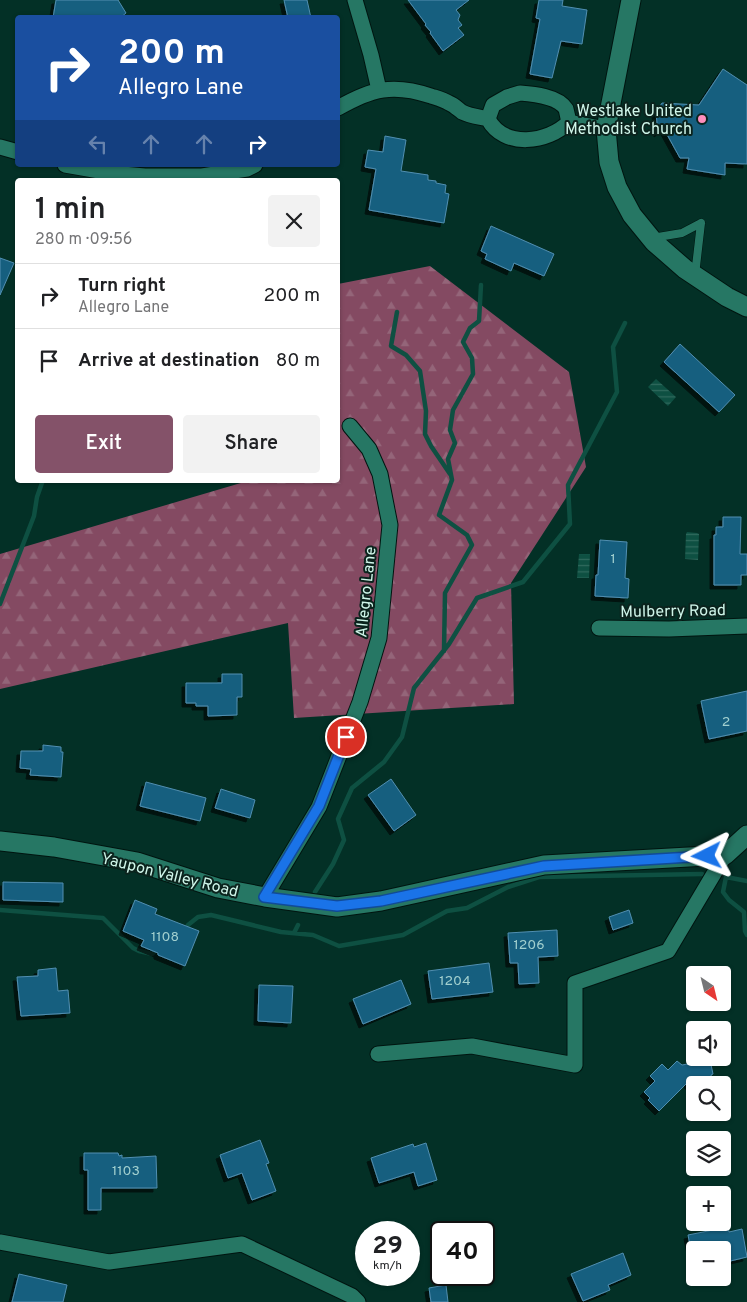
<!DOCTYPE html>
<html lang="en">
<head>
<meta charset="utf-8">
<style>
  :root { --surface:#fff; --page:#f2f2f2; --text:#202124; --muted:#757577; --line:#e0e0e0; --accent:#845269 }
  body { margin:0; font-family:Overpass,sans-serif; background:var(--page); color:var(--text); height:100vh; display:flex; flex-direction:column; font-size:19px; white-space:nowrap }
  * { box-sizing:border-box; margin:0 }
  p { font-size:16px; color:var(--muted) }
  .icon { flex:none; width:28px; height:28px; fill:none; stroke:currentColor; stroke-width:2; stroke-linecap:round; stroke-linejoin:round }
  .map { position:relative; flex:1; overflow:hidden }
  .panel { position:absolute; left:15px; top:178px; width:325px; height:305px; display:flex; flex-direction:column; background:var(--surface); border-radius:5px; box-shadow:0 1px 4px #0004 }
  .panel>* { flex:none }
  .banner { position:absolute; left:15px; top:15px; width:325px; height:152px; border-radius:5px; box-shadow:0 1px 4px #0004; background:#1a4fa0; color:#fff; overflow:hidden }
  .needle { width:32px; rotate:145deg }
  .controls { position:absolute; left:686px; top:966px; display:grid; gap:10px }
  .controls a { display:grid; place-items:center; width:45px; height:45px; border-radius:5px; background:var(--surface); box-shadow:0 1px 4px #0004; font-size:25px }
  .speed { position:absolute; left:355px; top:1221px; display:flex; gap:10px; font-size:25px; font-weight:700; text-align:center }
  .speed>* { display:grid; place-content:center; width:65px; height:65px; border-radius:50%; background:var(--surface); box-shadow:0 1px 4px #0004; line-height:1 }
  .speed small { font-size:12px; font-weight:400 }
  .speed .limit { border:2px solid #111; border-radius:8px; background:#fff; color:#111 }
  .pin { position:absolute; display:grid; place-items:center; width:42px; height:42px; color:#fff; margin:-21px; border:2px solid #fff; border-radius:50%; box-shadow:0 1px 5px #0007 }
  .me { position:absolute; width:55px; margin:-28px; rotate:267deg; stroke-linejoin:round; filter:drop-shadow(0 0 4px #0008) }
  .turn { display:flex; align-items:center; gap:18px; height:105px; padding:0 20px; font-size:22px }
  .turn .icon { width:65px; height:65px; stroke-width:2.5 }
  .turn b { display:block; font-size:35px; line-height:42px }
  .lanes { display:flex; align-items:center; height:48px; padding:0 20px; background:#0003; justify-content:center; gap:25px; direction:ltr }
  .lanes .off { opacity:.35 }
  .round { display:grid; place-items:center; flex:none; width:52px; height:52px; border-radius:5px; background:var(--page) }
  .head { display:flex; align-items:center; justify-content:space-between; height:85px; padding:0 20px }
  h1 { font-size:30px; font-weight:600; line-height:38px }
  .action { display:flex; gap:10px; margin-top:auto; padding:10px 20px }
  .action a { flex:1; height:58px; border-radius:5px; background:var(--accent); color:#fff; font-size:20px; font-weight:600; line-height:58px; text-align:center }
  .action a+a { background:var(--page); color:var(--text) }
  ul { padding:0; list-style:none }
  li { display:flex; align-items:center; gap:15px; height:65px; padding:0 20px; border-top:1px solid var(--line) }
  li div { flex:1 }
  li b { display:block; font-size:19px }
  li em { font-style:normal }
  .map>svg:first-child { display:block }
  .forest { fill:url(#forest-firs) }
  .water { fill:url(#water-rules) }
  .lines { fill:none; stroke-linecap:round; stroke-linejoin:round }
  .stream { stroke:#0e5042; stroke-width:4.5 }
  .building { fill:#195e7f; stroke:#508fb1; filter:url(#shadow) }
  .service-casing { stroke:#001510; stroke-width:9 }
  .minor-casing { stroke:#001510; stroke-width:17 }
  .tertiary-casing { stroke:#001510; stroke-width:21 }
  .service { stroke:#267764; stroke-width:8 }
  .minor { stroke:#267764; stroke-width:15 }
  .tertiary { stroke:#267764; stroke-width:19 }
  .route-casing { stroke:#114b97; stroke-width:12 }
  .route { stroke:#1a73e8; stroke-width:9 }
  .poi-dot { fill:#fe8ebd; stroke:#0b231d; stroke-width:2 }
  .labels { text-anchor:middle; stroke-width:4; stroke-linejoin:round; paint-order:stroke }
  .number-label { font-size:14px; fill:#a2d0cf }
  .poi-label { font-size:16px; fill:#d0f6ea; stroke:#0b231d; text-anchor:end }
  .street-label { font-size:16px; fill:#d0f6ea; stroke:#0b231d }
</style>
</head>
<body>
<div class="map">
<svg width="747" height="1302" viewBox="0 0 747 1302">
  <defs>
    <pattern id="forest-firs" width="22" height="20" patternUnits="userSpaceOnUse" patternTransform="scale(1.25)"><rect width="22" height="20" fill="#844a62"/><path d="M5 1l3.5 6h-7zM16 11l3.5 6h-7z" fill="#946579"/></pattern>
    <pattern id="water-rules" width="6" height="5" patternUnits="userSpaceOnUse" patternTransform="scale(1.25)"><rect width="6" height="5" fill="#0e5042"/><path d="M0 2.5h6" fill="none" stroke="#306a5d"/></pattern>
    <filter id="shadow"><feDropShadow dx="-4" dy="4" stdDeviation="0" flood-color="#0009"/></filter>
  </defs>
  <rect width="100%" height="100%" fill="#033026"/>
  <path class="forest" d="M 430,266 L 569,372 L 586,467 L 511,583 L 514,704 L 294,718 L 288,623 L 0,689 L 0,554 L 251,480 L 338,480 L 338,284 Z"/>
  <path class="water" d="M 656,379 L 676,397 L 668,406 L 648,387 Z
    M 687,532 L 697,533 L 699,534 L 698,560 L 685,559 L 686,534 Z
    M 579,554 L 590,554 L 589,578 L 577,578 Z"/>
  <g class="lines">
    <path class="stream" d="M 397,312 L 391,346 L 406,355 L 420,371 L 426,411 L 425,434 L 431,446 L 450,474
      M 0,604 L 34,516 L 37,497 L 43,480
      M 444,651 L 445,593 L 472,545 L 467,535 L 439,515 L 452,480 L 448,459 L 455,443 L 450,430 L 453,410 L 473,374 L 472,358 L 463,342 L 470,328 L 479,321 L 481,285
      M 747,881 L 726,877 L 723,892 L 729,900 L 744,912 L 745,931 L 747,935
      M 315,892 L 333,864 L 344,840 L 338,819 L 352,788 L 384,762 L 402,737 L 414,688 L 449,644 L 477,598 L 523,582 L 570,524 L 568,485 L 617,392 L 613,347 L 625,323
      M 0,910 L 103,918 L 133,948 L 139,951 L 152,954 L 158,949
      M 188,925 L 198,917 L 211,915 L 281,932 L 313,935 L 339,946 L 403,935 L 447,911 L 467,908 L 508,887 L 539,877 L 702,874
      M 294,933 L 298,925"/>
  </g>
  <path class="building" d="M 56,0 L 118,0 L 126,13 L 120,18 L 53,18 Z
    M 284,0 L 307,0 L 311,18 L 288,18 Z
    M 408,0 L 469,0 L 456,10 L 460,15 L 458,20 L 462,25 L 458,28 L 464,35 L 443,51 L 430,33 L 431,32 L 425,25 L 426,24 Z
    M 539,0 L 563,0 L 562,6 L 587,10 L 582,44 L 561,41 L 552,78 L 530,74 L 540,19 L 536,18 Z
    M 723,69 L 747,85 L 747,164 L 725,163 L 725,175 L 687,169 L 689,158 L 680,158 L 664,129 L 658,133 L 656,112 L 662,103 L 699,105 Z
    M 385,136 L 406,140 L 401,171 L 428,175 L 428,180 L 436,181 L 436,183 L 446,185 L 445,193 L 449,194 L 444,223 L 369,210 L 376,169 L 365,167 L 368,150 L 383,152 Z
    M 491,226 L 554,254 L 544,276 L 514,263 L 511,271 L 485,259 L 487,254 L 481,251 Z
    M 0,258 L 14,263 L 0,295 Z
    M 680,344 L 735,395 L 719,412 L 664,362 Z
    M 723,517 L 741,517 L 740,554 L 747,554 L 747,575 L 741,575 L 741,585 L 714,585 L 714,535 L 716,535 L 716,527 L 723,527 Z
    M 600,540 L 627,542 L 625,578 L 629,579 L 628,598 L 595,596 L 596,575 L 598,575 Z
    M 222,674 L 242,674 L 242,697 L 237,697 L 237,715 L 208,716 L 208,706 L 196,706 L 196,703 L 186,703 L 186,683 L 222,683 Z
    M 747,691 L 747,731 L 709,739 L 701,701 Z
    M 43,745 L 61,747 L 61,752 L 63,752 L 61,777 L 30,775 L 31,769 L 20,768 L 21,751 L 43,751 Z
    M 391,779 L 416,815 L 394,831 L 368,795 Z
    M 146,782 L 206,798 L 200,821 L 140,806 Z
    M 221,789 L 255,800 L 250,818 L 215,808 Z
    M 3,882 L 63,883 L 63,902 L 3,900 Z
    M 135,900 L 157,909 L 155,914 L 199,931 L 185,966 L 158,955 L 158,953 L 141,946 L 144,940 L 123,931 Z
    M 629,910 L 633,923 L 613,930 L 609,917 Z
    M 557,930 L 558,956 L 538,957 L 539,983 L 519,984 L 518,963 L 510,963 L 508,933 Z
    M 489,963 L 493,992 L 432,999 L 428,971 Z
    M 56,968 L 58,991 L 68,990 L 70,1013 L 21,1016 L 17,977 L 38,976 L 38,970 Z
    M 401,980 L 411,1004 L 363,1024 L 353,999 Z
    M 259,985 L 293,986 L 291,1023 L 258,1021 Z
    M 710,1060 L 713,1074 L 711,1075 L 713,1085 L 689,1085 L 688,1082 L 659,1111 L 648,1100 L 650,1098 L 644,1092 L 655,1081 L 650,1076 L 662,1064 L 668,1070 L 677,1061 L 682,1065 Z
    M 260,1140 L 269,1163 L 266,1164 L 276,1191 L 252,1200 L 242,1173 L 228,1178 L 220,1155 Z
    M 426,1143 L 437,1180 L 418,1186 L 414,1172 L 379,1183 L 371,1158 L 413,1144 L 414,1147 Z
    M 84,1153 L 118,1153 L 119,1156 L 122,1155 L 122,1158 L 156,1156 L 157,1188 L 101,1188 L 101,1210 L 88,1210 L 88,1170 L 84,1170 Z
    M 728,1227 L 729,1232 L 742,1229 L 747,1257 L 722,1263 L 722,1250 L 691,1250 L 688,1235 Z
    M 623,1253 L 631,1275 L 608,1285 L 610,1290 L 583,1301 L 571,1274 Z
    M 19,1274 L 67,1285 L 63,1302 L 12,1302 Z
    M 446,1285 L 448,1302 L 431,1302 L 429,1288 Z"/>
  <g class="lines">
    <defs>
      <path id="service" d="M 652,238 L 682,233 L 701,223
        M 695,275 L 701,223"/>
      <path id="minor" d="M 355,0 L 371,55 L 379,90
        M 520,93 C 533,94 558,96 566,109 C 567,113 568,118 569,122 C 548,143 504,149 488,119 L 493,105 L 507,97 Z
        M 338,108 C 371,89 393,83 431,96 C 437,98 444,100 449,103 C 454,105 458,109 462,112 C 470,116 480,117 488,119
        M 569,122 L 606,129
        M 0,147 L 18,152
        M 65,165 L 111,173 L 145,176 L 202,176 L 247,169 L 255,165
        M 599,628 L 669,629 L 747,626
        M 265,897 L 319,807 L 360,702 L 379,638 L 390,525 L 380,474 L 369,449 L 350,426
        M 378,1054 L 472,1046 L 575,1065 L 575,983 L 668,951 L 725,855
        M 0,1242 L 109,1262 L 242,1244 L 352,1296 L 358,1302"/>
      <path id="tertiary" d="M 631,0 L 606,129 L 609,162 L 617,187 L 632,215 L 654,242 L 685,269 L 727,297 L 747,307
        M 0,841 L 54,847 L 137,862 L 218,888 L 265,897 L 337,907 L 381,901 L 544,865 L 725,855 L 747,835"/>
    </defs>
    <use href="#service" class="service-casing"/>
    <use href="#minor" class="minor-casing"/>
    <use href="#tertiary" class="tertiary-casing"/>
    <use href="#service" class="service"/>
    <use href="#minor" class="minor"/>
    <use href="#tertiary" class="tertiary"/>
  </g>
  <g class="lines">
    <defs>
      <path id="route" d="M 346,737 L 319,806 L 264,897 L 337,906 L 381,901 L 544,866 L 707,856"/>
    </defs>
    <use href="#route" class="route-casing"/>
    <use href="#route" class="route"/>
  </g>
  <circle class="poi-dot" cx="702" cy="119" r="5"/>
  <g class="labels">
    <g class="number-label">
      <text x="613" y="563">1</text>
      <text x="726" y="726">2</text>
      <text x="165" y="941">1108</text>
      <text x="529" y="949">1206</text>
      <text x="455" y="985">1204</text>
      <text x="126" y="1175">1103</text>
    </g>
    <g class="poi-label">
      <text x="692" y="116">Westlake United<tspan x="692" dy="18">Methodist Church</tspan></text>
    </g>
    <g class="street-label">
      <text transform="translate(365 592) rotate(-84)" y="6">Allegro Lane</text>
      <text transform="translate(673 610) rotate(-1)" y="6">Mulberry Road</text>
      <text transform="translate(170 874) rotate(14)" y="6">Yaupon Valley Road</text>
    </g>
  </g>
</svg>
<div class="controls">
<a><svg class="needle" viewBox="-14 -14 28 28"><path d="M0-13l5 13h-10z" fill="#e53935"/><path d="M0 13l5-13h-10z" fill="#757577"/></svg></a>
<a><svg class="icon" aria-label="sound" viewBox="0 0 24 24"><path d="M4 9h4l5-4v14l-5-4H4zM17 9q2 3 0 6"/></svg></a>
<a><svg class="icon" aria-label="search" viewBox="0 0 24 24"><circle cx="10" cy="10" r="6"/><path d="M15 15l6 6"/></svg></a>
<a><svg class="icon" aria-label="layers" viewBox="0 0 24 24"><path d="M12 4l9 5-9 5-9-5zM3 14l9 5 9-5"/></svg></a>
<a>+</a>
<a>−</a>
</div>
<div class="speed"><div>29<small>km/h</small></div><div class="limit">40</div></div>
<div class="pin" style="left:346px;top:737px;background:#d93025"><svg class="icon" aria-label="arrive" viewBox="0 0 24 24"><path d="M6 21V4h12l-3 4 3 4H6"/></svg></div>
<svg class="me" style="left:707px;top:856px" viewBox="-20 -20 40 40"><path d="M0-17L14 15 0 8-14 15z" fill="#1a73e8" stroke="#fff" stroke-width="4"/></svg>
<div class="banner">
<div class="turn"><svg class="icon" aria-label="right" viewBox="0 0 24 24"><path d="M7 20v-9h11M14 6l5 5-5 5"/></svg><div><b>200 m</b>Allegro Lane</div></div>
<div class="lanes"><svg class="icon off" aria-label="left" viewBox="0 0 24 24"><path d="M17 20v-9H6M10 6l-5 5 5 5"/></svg><svg class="icon off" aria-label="ahead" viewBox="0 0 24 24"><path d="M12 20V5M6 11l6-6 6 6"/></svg><svg class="icon off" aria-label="ahead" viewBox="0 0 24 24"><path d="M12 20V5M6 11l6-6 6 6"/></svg><svg class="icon" aria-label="right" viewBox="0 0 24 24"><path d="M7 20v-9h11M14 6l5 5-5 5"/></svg></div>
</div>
<section class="panel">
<div class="head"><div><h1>1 min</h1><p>280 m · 09:56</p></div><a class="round"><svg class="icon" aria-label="close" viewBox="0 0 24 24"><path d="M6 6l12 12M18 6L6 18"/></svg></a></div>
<ul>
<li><svg class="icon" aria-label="right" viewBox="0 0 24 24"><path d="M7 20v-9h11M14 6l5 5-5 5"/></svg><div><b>Turn right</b><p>Allegro Lane</p></div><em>200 m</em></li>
<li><svg class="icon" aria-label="arrive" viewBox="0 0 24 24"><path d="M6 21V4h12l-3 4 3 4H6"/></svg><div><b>Arrive at destination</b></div><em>80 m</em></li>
</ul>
<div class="action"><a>Exit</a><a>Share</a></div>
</section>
</div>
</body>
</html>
